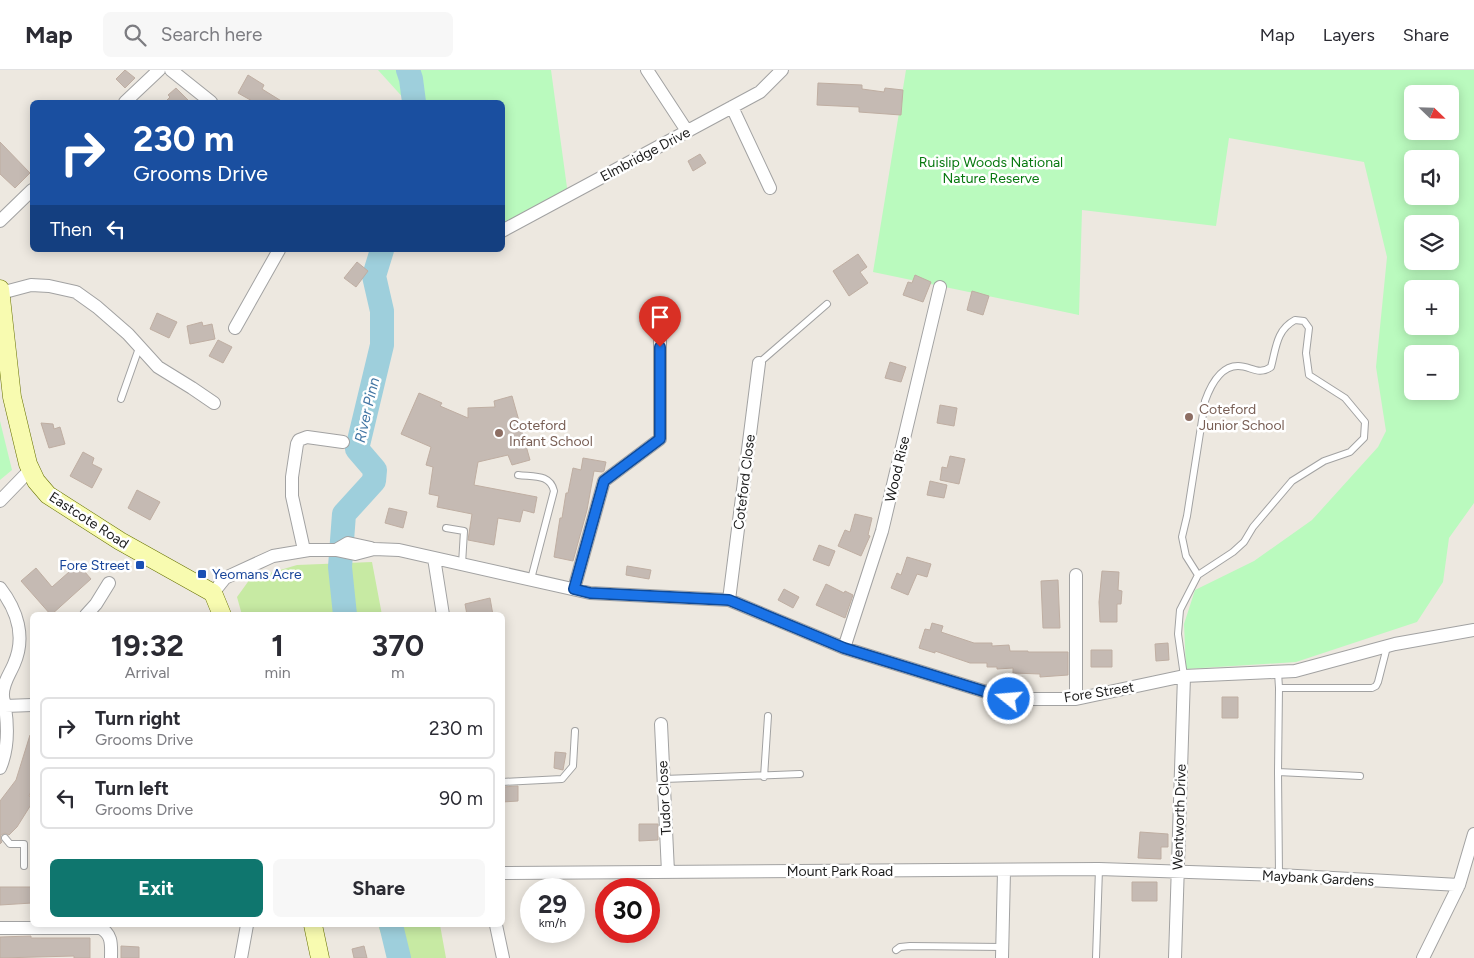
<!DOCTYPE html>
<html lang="en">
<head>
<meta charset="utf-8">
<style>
  :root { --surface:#fff; --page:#f7f7f7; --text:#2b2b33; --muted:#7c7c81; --line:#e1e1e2; --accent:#0f766e }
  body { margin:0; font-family:Figtree,sans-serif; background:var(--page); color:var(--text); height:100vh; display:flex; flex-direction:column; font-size:19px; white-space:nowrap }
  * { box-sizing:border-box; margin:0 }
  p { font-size:16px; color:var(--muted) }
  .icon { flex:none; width:28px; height:28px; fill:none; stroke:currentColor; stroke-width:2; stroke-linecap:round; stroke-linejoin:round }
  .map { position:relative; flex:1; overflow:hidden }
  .side { position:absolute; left:30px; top:542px; width:475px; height:315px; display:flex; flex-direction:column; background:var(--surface); border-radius:8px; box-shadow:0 2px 12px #0003 }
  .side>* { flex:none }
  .guide { position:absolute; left:30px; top:30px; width:475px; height:152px; border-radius:8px; box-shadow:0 2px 12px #0003; background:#1a4fa0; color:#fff; overflow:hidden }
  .needle { width:32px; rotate:113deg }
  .buttons { position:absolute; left:1404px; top:15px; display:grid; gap:10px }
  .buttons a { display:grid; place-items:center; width:55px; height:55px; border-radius:8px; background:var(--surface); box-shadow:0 2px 12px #0003; font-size:25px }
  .speed { position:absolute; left:520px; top:808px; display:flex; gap:10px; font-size:25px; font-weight:700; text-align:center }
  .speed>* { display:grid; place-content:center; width:65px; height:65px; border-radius:50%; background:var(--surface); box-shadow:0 2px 12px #0003; line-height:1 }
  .speed small { font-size:12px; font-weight:400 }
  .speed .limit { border:8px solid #d22; background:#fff; color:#111 }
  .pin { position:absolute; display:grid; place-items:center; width:42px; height:42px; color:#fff; margin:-51px -21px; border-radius:50% 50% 50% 0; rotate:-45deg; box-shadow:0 0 5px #0007 }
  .pin .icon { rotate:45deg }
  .me { position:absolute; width:55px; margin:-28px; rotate:287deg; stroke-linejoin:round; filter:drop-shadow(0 0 4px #0008) }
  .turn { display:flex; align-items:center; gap:18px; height:105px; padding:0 20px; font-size:22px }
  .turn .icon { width:65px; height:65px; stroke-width:2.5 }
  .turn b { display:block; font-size:35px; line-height:42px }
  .then { display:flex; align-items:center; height:48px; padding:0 20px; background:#0003; gap:10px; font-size:19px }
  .eta { display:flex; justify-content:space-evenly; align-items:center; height:85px; text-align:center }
  .eta b { font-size:30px; font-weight:700; line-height:35px }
  .primary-button { display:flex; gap:10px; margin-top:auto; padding:10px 20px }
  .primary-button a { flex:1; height:58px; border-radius:8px; background:var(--accent); color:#fff; font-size:20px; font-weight:700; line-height:58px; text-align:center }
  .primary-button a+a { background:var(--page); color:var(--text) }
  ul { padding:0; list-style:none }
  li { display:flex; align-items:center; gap:15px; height:62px; margin:0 10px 8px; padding:0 10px; border:2px solid var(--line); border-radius:8px }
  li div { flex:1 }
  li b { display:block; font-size:19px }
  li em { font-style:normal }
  header { display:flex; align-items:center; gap:30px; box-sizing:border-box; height:70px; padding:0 25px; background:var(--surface); border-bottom:1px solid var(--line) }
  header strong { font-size:24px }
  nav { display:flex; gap:28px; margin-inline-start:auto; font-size:18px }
  .search { width:350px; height:45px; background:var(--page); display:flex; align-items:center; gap:12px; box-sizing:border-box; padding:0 18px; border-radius:8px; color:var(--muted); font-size:19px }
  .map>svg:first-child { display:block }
  .grass { fill:#c7eaa3 }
  .park { fill:#bafabe; fill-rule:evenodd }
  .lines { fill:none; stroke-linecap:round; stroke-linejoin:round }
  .river { stroke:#9ecfdc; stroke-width:24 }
  .building { fill:#c5bab3; stroke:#bfaea2 }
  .lane-casing { stroke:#a2a2a2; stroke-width:8 }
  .street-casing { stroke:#a2a2a2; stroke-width:14 }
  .secondary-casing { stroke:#677202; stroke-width:19 }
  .lane { stroke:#fff; stroke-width:6 }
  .street { stroke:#fff; stroke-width:12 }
  .secondary { stroke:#f8fbb0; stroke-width:18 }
  .route-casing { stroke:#114b97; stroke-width:12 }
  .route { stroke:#1a73e8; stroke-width:9 }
  .education-dot { fill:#8d6e63; stroke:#fff; stroke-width:2 }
  .transit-dot { fill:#1a4fb4; stroke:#fff; stroke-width:2 }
  .labels { text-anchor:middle; stroke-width:5; stroke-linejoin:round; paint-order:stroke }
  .street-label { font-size:14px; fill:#1b1b1b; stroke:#fff }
  .park-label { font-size:14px; fill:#087910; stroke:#fff }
  .education-label { font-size:14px; fill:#785e54; stroke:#fff; text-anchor:start }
  .transit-label { font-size:14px; fill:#164399; stroke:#fff; text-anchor:end }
  .water-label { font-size:15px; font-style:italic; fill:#4376a4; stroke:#fff }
</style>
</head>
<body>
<header>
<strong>Map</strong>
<div class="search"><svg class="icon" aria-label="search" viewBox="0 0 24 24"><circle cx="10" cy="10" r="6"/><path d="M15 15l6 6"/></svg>Search here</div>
<nav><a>Map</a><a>Layers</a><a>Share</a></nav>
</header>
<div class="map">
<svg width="1474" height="888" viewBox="0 0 1474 888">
  <rect width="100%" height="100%" fill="#ede8e0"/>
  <path class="grass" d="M 372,492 L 382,545 L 242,545 L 237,527 L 250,509 L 297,495 Z
    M 378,855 L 440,855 L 446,888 L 390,888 Z"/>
  <path class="park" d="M 378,0 L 551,0 L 568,125 L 503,161 L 502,32 L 407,32 Z
    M 906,0 L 1474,0 L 1474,433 L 1449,468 L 1443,512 L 1417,552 L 1296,592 L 1186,599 L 1184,554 L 1195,520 L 1254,491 L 1312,450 L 1378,377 L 1386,361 L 1376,297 L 1387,187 L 1364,92 L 1229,68 L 1216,156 L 1082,140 L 1079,245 L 873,202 ZM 1412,24 L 1450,24 L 1450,61 L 1412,61 ZM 1412,89 L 1450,89 L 1450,126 L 1412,126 ZM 1412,154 L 1450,154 L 1450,191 L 1412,191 ZM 1412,219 L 1450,219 L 1450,256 L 1412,256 ZM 1412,284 L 1450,284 L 1450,321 L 1412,321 Z
    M 0,351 L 12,400 L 0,410 Z"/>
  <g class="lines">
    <path class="river" d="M 408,0 L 411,9 L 414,32
      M 345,545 L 340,497 L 344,444 L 374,411 L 375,400 L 357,379 L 382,275 L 382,241 L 374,206 L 382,180
      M 391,855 L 399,888"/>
  </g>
  <path class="building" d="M 125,0 L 135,8 L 125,18 L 116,9 Z
    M 248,5 L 264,15 L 262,19 L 283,32 L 254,32 L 238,23 Z
    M 818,13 L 862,15 L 862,19 L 884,22 L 885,18 L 903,20 L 901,45 L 859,42 L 859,37 L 817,35 Z
    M 176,18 L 190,32 L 165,32 L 170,27 L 168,25 Z
    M 0,72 L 30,103 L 15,118 L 0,104 Z
    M 700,84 L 706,93 L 693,101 L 688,91 Z
    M 858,184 L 867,197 L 860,202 L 868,213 L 849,226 L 833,201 Z
    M 357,192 L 368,201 L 356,217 L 344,208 Z
    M 915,205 L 931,212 L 923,232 L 903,225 L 908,212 L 912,213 Z
    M 972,221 L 989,226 L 983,245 L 967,240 Z
    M 157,243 L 177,252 L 169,268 L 150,259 Z
    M 202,252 L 203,256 L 212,254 L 215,269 L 190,274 L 187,256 Z
    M 218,270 L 232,277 L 223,293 L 209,286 Z
    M 890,292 L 906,297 L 901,312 L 885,308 Z
    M 419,323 L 442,333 L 440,336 L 468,348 L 468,338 L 495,337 L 494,331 L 512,326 L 530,390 L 512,395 L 508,385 L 478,392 L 474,415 L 537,427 L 534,443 L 523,440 L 520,452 L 498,448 L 494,475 L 468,470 L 472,444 L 437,437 L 439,426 L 429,424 L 433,397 L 426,395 L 431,377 L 401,364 Z
    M 940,335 L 957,338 L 954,356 L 937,353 Z
    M 41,353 L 53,354 L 54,359 L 60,357 L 65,374 L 49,378 Z
    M 83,382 L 94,388 L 92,394 L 102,399 L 92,418 L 70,406 Z
    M 950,386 L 965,389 L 959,414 L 940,410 L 942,397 L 947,398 Z
    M 583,388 L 606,392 L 604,401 L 602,402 L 594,401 L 587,440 L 573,491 L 554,487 L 560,448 L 562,448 L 566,423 L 568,423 L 573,398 L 581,400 Z
    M 930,411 L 947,415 L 944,428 L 927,425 Z
    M 137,420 L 160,432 L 150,450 L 128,438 Z
    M 389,438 L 407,442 L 403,458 L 385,453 Z
    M 855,444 L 872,448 L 868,465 L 870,466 L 861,486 L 838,476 L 845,460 L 850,462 Z
    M 819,475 L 835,481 L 829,496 L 813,490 Z
    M 907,487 L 931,494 L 927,507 L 917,504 L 908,525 L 891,518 L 897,503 L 901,505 Z
    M 78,494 L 91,509 L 51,545 L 21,511 L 36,498 L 52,517 Z
    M 627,496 L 651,500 L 649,509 L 626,505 Z
    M 1102,501 L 1119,502 L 1118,520 L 1122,521 L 1121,534 L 1117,534 L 1117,552 L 1100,552 L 1099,532 Z
    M 1058,510 L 1060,558 L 1043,558 L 1041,511 Z
    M 826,514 L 844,523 L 845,521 L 853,525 L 845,548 L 816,535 Z
    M 784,519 L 799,527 L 793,538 L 778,530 Z
    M 490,528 L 493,545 L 467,545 L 465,534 Z
    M 932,553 L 943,556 L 941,562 L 974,573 L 992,573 L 992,576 L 1009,575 L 1010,581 L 1028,581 L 1028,582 L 1068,582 L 1068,605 L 1040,607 L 1040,604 L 1013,603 L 1013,598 L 997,599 L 997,597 L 987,597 L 987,593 L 970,593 L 935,581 L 935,583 L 919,578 L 925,559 L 930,560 Z
    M 1168,573 L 1169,590 L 1156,591 L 1155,574 Z
    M 1091,580 L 1112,580 L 1112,597 L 1091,597 Z
    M 1222,627 L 1238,627 L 1238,648 L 1222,648 Z
    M 30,665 L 32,665 L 32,719 L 29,726 L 32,728 L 32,733 L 17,757 L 9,765 L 5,763 L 1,765 L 0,768 L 2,772 L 0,774 L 0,731 L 16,710 Z
    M 555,682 L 566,683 L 563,700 L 554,698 Z
    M 518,716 L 518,731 L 502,732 L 502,717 Z
    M 639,754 L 658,754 L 658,770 L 639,771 Z
    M 1140,762 L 1168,764 L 1168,777 L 1161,777 L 1161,789 L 1138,788 Z
    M 1132,812 L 1157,812 L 1157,831 L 1132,831 Z
    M 0,817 L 32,817 L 32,833 L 0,835 Z
    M 31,866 L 31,868 L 90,868 L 90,888 L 74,888 L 74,886 L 0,888 L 0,867 Z
    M 121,876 L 139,877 L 139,888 L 121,888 Z
    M 364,876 L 367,888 L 354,888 L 352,879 Z"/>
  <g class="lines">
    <defs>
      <path id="lane" d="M 759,293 L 827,234
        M 121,329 L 139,278
        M 518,405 C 534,407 550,404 554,421 L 531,509
        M 446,458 L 464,461 L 462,494
        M 1278,602 L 1279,618 L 1372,618 L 1376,616 L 1378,612 L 1387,577
        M 1184,606 L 1178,564 L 1180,540 L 1198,505 L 1233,482 L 1244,472 L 1253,457 L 1292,411 L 1324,391 L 1350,382 L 1364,368 L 1365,352 L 1345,328 L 1309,305 L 1306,283 L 1309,258 L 1304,251 L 1295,250 C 1276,260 1276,279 1271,297 C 1258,306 1251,296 1238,296 C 1220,296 1210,317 1205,331 L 1187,446 L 1182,467 L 1186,486 L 1198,505
        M 1278,702 L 1279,618
        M 764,707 L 768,646
        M 664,709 L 800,704
        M 502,712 L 562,709 L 573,696 L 575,661
        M 5,768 L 10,774 L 24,774 L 24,796
        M 1279,805 L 1278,702 L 1360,706
        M 896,880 L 900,877 L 910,876 L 1003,877
        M 1096,888 L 1099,799"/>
      <path id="street" d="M 171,0 L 211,32
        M 647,0 L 687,61
        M 125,32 L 159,0
        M 732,37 L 770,118
        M 0,151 L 32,120
        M 502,161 L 760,22 L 782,0
        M 1,223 L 31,215 L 49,216 L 76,222 L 97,237 L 128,264 L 158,297 L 192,318 L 214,333
        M 235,258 L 279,180
        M 0,431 L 30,400
        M 304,480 L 292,426 L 292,407 L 297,374 L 299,370 L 307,367 L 343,372
        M 336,480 L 348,473 L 371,478
        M 434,488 L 443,545
        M 1076,505 L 1076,629
        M 0,518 C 17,540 26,567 14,594 C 10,604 2,614 3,626 C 3,630 5,634 5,637 C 8,657 8,680 0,698
        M 574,519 L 604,411 L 660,369 L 660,240
        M 213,523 L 225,508 L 273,486 L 309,480 L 336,480 L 355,484 L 374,479 L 399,480 L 590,523 L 729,530 L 844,578 L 1009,629 L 1076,629 L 1184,606 L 1295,601 L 1395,574 L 1474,560
        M 729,530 L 759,293
        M 86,545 L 96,534 L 109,513
        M 844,578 L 882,461 L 940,217
        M 5,636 L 32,635
        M 661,654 L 668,802
        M 502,803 L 1099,799 L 1279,805 L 1459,815
        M 496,855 L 503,888
        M 0,858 L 100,858 C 113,864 111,876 111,888
        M 241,888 L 247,855
        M 1002,888 L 1004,801
        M 1175,888 L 1184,606
        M 1423,888 L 1459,815 L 1474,764"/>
      <path id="secondary" d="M 0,219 L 12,327 L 28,394 L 36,411 L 48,425 L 120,471 L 213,523 L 222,545
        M 313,855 L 320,888"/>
    </defs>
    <use href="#lane" class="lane-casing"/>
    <use href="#street" class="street-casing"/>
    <use href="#secondary" class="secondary-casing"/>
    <use href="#lane" class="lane"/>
    <use href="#street" class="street"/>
    <use href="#secondary" class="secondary"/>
  </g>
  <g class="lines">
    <defs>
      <path id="route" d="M 660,277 L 660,369 L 604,411 L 574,519 L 590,523 L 729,530 L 844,578 L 1009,629"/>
    </defs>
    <use href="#route" class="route-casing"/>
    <use href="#route" class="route"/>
  </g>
  <g class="education-dot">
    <circle cx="1189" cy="347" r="5"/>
    <circle cx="499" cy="363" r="5"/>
  </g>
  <g class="transit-dot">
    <rect x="135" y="490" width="10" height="10" rx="2.5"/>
    <rect x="197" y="499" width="10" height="10" rx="2.5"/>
  </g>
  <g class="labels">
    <g class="street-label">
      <text transform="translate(645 84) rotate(-28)" y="5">Elmbridge Drive</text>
      <text transform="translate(897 399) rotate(-77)" y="5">Wood Rise</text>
      <text transform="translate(744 412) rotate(-83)" y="5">Coteford Close</text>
      <text transform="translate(89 450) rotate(33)" y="5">Eastcote Road</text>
      <text transform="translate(1099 622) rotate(-9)" y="5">Fore Street</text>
      <text transform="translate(664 728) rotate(-93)" y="5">Tudor Close</text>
      <text transform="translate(1179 747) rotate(-88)" y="5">Wentworth Drive</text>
      <text x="840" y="806">Mount Park Road</text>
      <text transform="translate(1318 808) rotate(3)" y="5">Maybank Gardens</text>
    </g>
    <g class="park-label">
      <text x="991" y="97">Ruislip Woods National<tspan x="991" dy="16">Nature Reserve</tspan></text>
    </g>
    <g class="education-label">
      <text x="1199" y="344">Coteford<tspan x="1199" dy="16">Junior School</tspan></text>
      <text x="509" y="360">Coteford<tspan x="509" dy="16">Infant School</tspan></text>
    </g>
    <g class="transit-label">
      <text x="130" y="500">Fore Street</text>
      <text x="212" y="509" text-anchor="start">Yeomans Acre</text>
    </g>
    <g class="water-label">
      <text transform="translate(367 340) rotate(-77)" y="5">River Pinn</text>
    </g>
  </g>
</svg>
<div class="buttons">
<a><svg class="needle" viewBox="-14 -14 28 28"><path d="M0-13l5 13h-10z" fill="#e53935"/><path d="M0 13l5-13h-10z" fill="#7c7c81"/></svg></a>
<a><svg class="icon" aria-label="sound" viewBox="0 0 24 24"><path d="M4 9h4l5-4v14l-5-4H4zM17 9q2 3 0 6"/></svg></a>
<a><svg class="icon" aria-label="layers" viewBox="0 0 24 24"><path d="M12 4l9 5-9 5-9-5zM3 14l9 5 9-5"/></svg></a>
<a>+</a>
<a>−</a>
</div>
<div class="speed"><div>29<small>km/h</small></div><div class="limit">30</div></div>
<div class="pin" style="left:660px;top:277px;background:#d93025"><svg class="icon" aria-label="arrive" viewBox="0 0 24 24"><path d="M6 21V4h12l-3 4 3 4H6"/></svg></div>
<svg class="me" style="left:1009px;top:629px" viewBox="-20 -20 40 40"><circle r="17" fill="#1a73e8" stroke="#fff" stroke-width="3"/><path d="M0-11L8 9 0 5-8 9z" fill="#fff"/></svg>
<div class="guide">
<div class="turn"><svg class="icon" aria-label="right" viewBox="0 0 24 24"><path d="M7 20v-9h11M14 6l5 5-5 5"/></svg><div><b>230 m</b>Grooms Drive</div></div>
<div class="then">Then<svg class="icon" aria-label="left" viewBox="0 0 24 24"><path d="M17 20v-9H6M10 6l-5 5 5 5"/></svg></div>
</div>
<section class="side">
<div class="eta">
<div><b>19:32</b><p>Arrival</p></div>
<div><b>1</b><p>min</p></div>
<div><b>370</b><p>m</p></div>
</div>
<ul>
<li><svg class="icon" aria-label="right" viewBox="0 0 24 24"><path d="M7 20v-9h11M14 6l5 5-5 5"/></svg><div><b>Turn right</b><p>Grooms Drive</p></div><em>230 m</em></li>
<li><svg class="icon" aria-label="left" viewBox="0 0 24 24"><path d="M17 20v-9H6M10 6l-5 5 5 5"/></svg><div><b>Turn left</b><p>Grooms Drive</p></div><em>90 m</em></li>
</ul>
<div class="primary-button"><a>Exit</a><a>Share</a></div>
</section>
</div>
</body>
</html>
